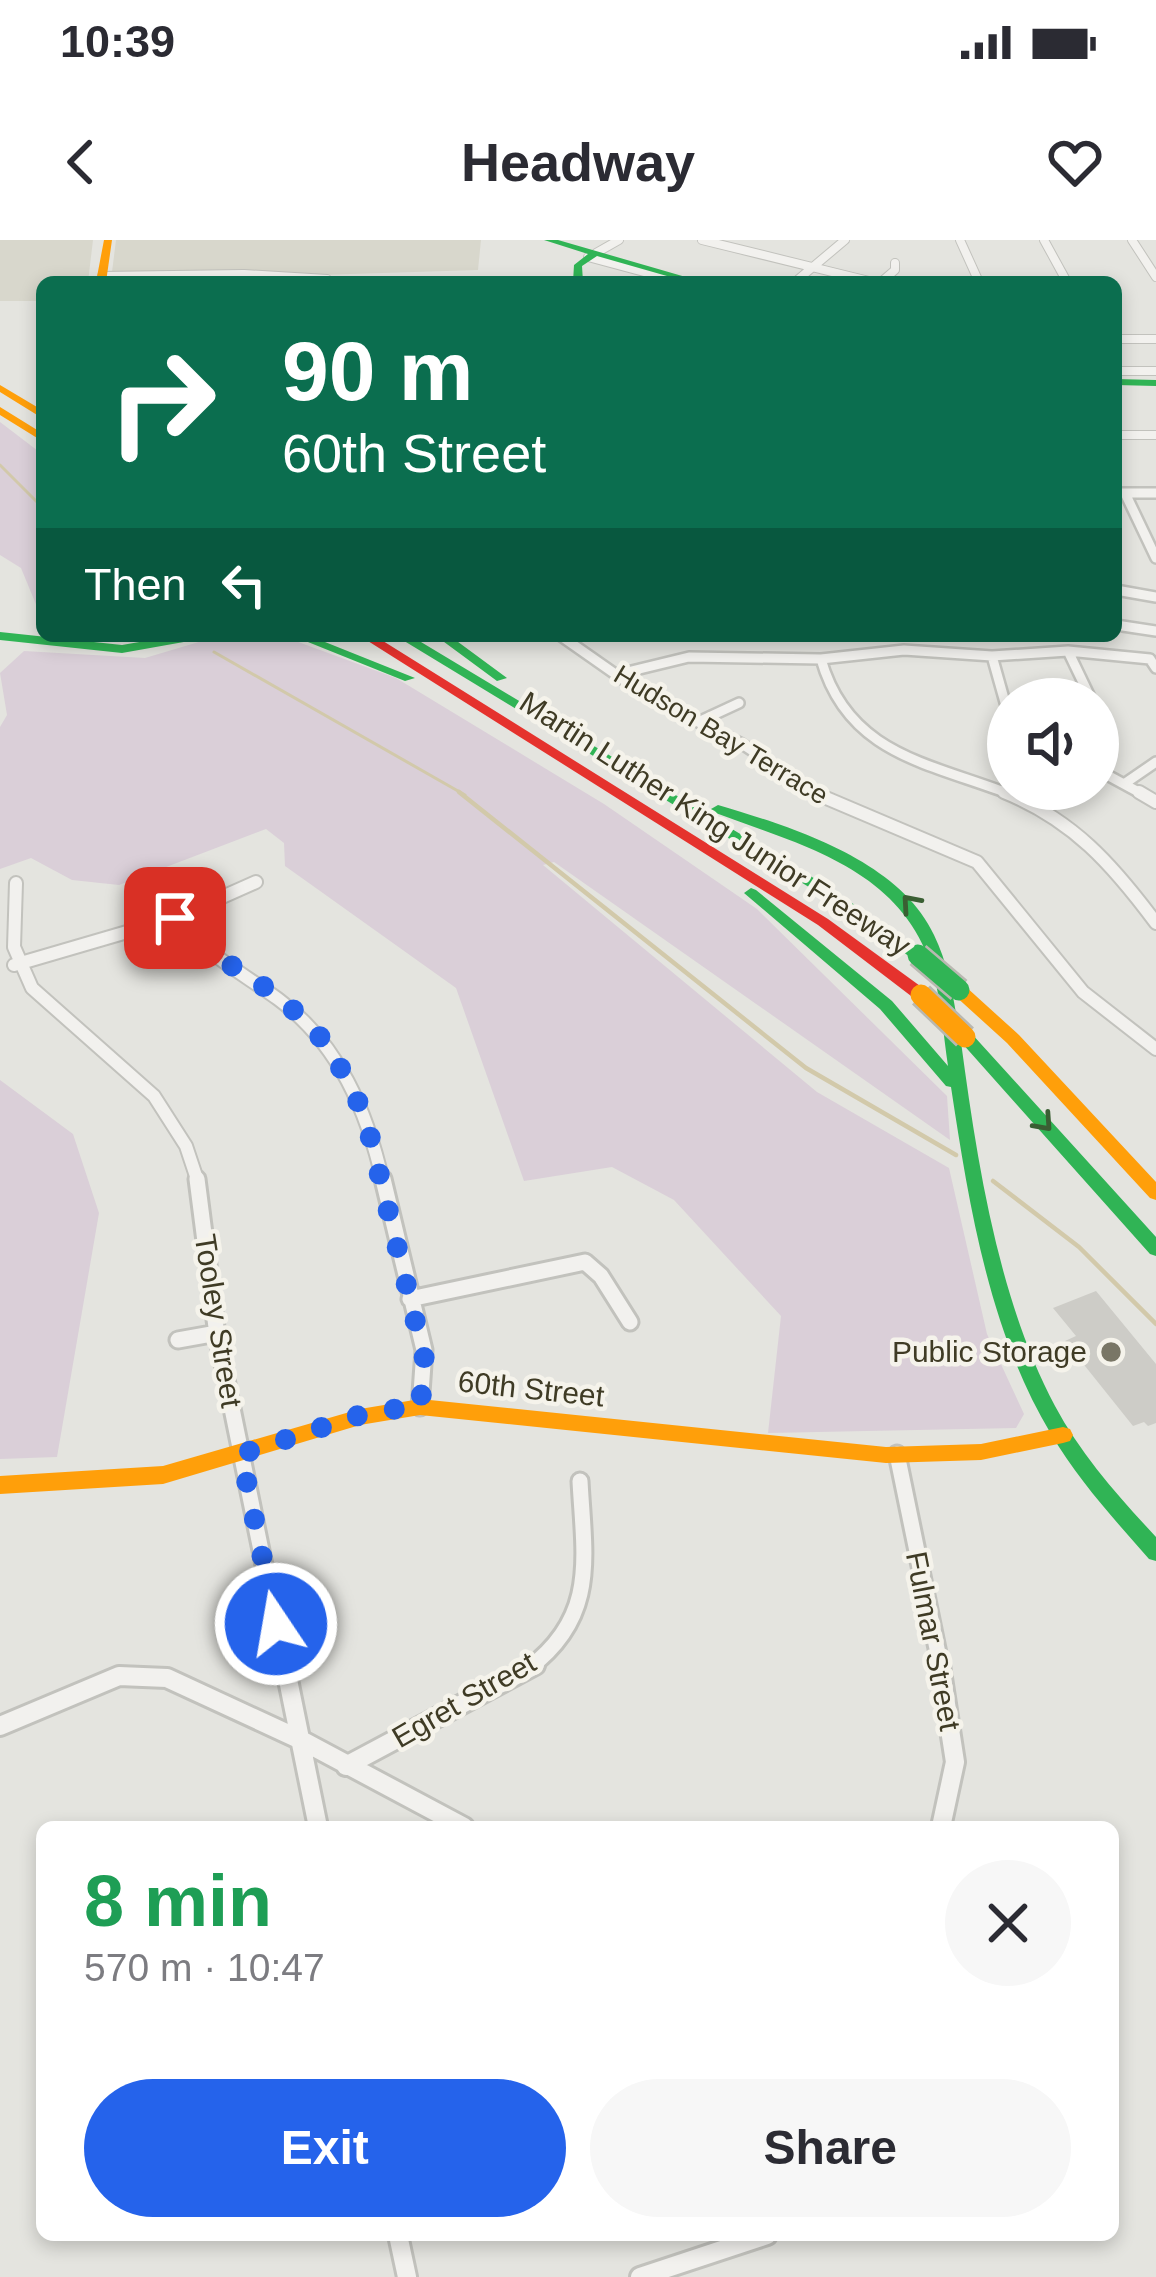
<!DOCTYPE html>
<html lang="en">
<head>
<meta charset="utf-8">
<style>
  :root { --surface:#fff; --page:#f7f7f7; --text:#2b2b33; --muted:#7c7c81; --accent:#2563eb }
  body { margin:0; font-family:Helvetica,sans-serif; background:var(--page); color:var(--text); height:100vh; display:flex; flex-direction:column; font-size:45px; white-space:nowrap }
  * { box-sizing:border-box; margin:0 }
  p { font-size:39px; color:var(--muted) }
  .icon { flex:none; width:66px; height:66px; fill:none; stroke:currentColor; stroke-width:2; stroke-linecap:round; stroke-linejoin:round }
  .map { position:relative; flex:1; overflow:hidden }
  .details { position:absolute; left:36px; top:1581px; width:1083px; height:420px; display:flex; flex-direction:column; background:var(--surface); border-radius:18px; box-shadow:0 6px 18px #0003 }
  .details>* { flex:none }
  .banner { position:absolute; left:36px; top:36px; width:1086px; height:366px; border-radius:18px; box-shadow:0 6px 18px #0003; background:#0b6e4f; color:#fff; overflow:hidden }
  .buttons { position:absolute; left:987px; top:438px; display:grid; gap:24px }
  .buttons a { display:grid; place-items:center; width:132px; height:132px; border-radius:50%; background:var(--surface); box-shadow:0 6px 18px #0003; font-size:60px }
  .pin { position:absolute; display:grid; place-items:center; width:102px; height:102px; color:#fff; margin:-51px; border-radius:24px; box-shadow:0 6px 18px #0006 }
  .me { position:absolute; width:132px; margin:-66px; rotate:348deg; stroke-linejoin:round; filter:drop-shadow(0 0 9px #0008) }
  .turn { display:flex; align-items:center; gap:42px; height:252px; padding:0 48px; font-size:54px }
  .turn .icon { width:156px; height:156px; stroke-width:2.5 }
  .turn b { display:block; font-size:84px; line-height:102px }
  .then { display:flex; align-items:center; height:114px; padding:0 48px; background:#0003; gap:24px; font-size:45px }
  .round { display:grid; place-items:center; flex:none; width:126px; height:126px; border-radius:63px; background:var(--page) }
  .overview { display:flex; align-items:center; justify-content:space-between; height:204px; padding:0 48px }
  h1 { font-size:72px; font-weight:700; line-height:90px; color:#1e9e55 }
  .button { display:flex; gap:24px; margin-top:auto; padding:24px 48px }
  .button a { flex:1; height:138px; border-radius:72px; background:var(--accent); color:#fff; font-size:48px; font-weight:700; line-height:138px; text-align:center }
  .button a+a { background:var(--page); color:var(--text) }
  .status { display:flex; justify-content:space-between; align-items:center; height:84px; padding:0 60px; background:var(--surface); direction:ltr }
  .status svg { height:33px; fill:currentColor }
  header { display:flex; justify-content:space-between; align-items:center; height:156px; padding:0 48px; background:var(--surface); font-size:54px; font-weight:700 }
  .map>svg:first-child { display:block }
  .built { fill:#d8d7cc }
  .green { fill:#dacfd8 }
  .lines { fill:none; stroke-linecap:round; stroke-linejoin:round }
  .stream-far1 { stroke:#d2c9aa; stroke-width:3 }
  .stream { stroke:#d2c9aa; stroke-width:4.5 }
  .building { fill:#cdccc7 }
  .street-far4-casing { stroke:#c2c2bd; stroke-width:10 }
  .street-far3-casing { stroke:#c2c2bd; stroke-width:14 }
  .street-far2-casing { stroke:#c2c2bd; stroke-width:16 }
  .street-far1-casing { stroke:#c2c2bd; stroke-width:21 }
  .street-casing { stroke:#c2c2bd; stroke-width:24 }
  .street-far4 { stroke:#f2f1ee; stroke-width:8 }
  .street-far3 { stroke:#f2f1ee; stroke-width:9 }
  .street-far2 { stroke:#f2f1ee; stroke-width:12 }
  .street-far1 { stroke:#f2f1ee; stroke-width:15 }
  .street { stroke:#f2f1ee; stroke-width:18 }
  .fast { fill:#30b455; fill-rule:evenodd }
  .slow { fill:#ff9f0a; fill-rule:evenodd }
  .jam { fill:#e5322d; fill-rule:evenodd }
  .fast-bridge-casing { stroke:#b9b8b1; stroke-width:26; stroke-linecap:butt }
  .slow-bridge-casing { stroke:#b9b8b1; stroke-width:26; stroke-linecap:butt }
  .fast-bridge { stroke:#30b455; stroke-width:21 }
  .slow-bridge { stroke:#ff9f0a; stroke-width:21 }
  .oneway { stroke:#3a5f33 }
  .route { stroke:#2563eb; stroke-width:21; stroke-dasharray:0 37.8 }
  .poi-dot { fill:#797666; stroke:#f5f3eb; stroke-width:4.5 }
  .labels { text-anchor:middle; stroke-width:9; stroke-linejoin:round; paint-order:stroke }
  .far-street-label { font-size:27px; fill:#3f3b25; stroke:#f5f3eb }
  .street-label { font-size:30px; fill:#3f3b25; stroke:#f5f3eb }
  .poi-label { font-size:30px; fill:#3f3b25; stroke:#f5f3eb; text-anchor:end }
</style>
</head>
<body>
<div class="status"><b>10:39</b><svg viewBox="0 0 49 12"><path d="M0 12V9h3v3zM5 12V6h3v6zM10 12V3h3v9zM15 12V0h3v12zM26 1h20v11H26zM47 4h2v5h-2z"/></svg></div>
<header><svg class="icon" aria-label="back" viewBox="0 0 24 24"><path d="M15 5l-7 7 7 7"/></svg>Headway<svg class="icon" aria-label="heart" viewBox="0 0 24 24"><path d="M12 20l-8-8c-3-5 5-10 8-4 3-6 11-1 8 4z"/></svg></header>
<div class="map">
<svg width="1156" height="2037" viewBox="0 0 1156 2037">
  <rect width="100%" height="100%" fill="#e4e4df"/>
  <path class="built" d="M 0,0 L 93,0 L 88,42 L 42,42 L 42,61 L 0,61 Z
    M 116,0 L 481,0 L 478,30 L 319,35 L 112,32 Z"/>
  <path class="green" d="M 0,182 L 42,214 L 42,379 L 21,328 L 0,315 Z
    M 219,396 L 282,396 L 396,438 L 604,564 L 757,669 L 947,856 L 950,900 L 554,622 L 543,625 L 817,852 L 949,928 L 987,1094 L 1024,1174 L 1016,1188 L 768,1193 L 781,1076 L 674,960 L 612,927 L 524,941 L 456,748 L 285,626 L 284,603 L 266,589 L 119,645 L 72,640 L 31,618 L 0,629 L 0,487 L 7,475 L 0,433 L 24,411 L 145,418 Z
    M 0,840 L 73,894 L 99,973 L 57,1217 L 0,1219 Z"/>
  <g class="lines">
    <path class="stream-far1" d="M 0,225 L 42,267
      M 214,412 L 465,555"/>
    <path class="stream" d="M 459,552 L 806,828 L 956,915
      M 993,941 L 1079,1007 L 1156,1084"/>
  </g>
  <path class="building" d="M 1096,1051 L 1156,1124 L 1156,1183 L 1148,1186 L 1144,1182 L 1133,1186 L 1065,1101 L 1076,1096 L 1053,1068 Z"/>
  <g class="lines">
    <defs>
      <path id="street-far4" d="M 702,0 L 873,42
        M 960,0 L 979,42
        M 1044,0 L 1067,42
        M 1132,0 L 1156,37
        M 596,13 L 619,0
        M 588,17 L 681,42
        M 102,36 L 244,34 L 327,39
        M 795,42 L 845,0
        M 881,42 L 895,30 L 895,23
        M 1116,99 L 1156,99
        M 1116,131 L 1156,131
        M 1116,195 L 1156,195"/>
      <path id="street-far3" d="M 1119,253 L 1156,253
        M 1125,253 L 1156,318
        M 1116,350 L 1156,357
        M 1116,385 L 1156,391
        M 561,396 L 648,457 L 742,504 L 819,555
        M 1068,411 L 1091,459
        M 992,416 L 1008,473
        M 821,419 C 848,515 930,523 1012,555
        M 619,434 L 689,417 L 821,419 L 904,410 L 992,416 L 1068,411 L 1150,419 L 1156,428
        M 1098,474 L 1102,483
        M 698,482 L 739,463
        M 1098,530 L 1144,555
        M 1124,544 L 1156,522"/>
      <path id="street-far2" d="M 812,552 L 977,622 L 1083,752 L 1156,809
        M 1004,552 C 1073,580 1112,624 1156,683
        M 1139,552 L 1156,562
        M 16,643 L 14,707 L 32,748 L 154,856 L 186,906 L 198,942
        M 175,678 C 204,713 242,733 278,759 C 339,804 367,871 383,942
        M 14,725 L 175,678 L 256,642"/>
      <path id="street-far1" d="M 197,939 L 217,1095 L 285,1428
        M 383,939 L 424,1110 L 420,1167
        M 410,1059 L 585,1022 L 601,1036 L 630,1082
        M 178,1100 L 217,1093
        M 897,1214 L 941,1428
        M 529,1428 C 598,1376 584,1317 580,1241"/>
      <path id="street" d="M 285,1425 L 318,1587
        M 940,1425 L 955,1522 L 941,1587
        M 0,1486 L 119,1436 L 167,1438 L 301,1500 L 464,1587
        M 346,1526 L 535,1425
        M 398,1995 L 407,2037
        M 640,2037 L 767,1995"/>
    </defs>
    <use href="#street-far4" class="street-far4-casing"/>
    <use href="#street-far3" class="street-far3-casing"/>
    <use href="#street-far2" class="street-far2-casing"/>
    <use href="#street-far1" class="street-far1-casing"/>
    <use href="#street" class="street-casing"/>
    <use href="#street-far4" class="street-far4"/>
    <use href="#street-far3" class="street-far3"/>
    <use href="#street-far2" class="street-far2"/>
    <use href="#street-far1" class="street-far1"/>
    <use href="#street" class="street"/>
    <path class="fast" d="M 544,0 L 558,0 L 703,42 L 688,42 L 597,16 L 582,26 L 583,42 L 573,42 L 574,25 L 588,14 Z
      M 1116,139 L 1156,140 L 1156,146 L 1116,145 Z
      M 0,392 L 122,405 L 174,396 L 201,396 L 195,400 L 122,413 L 0,400 Z
      M 293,396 L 310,396 L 415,438 L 405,441 Z
      M 396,396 L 411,396 L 832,649 L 926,715 L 923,719 L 913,719 L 822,655 Z
      M 436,396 L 450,396 L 507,438 L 497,441 Z
      M 718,565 C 792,587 899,620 934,695 C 949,726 954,759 959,793 L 971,793 L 1156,997 L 1156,1016 L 1150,1014 L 961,802 C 977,921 998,1059 1055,1166 C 1081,1215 1119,1257 1156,1297 L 1156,1321 L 1149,1319 C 1114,1279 1078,1240 1051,1194 C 989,1091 969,965 951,847 L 946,846 L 880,769 L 744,653 L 751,648 L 756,650 L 892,761 L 948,826 C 943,793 941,757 931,725 C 898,627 800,605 713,572 L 711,569 Z"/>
    <path class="slow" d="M 104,0 L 112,0 L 106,42 L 96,42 Z
      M 0,145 L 42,170 L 42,178 L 0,152 Z
      M 0,167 L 42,193 L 42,201 L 0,175 Z
      M 959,745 L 965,746 L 1019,795 L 1156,942 L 1156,960 L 1150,958 L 1007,803 L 953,754 L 951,750 L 953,746 Z
      M 420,1159 L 886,1207 L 981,1204 L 1063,1187 L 1070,1189 L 1073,1195 L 1070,1201 L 1063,1203 L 981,1220 L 886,1223 L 420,1175 L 360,1185 L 163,1244 L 0,1254 L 0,1236 L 163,1226 L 360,1169 Z"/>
    <path class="jam" d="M 360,396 L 375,396 L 828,679 L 927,751 L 929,755 L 927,759 L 915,759 L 818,685 Z"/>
    <defs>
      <path id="fast-bridge" d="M 918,715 L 959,750"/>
      <path id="slow-bridge" d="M 921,755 L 965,797"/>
    </defs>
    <use href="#fast-bridge" class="fast-bridge-casing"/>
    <use href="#slow-bridge" class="slow-bridge-casing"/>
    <use href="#fast-bridge" class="fast-bridge"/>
    <use href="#slow-bridge" class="slow-bridge"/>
  </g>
  <defs><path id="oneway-chevron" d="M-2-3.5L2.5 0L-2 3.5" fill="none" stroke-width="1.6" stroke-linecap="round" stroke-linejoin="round" transform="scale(3)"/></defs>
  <g class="oneway">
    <use href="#oneway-chevron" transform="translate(910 663) rotate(-131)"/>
    <use href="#oneway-chevron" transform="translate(1044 883) rotate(48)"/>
  </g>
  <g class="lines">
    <path class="route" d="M 175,678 L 197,705 L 254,739 L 296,772 L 325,802 L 353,849 L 368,888 L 425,1121 L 420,1167 L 372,1171 L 241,1214 L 276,1384"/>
  </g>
  <circle class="poi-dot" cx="1111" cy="1112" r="12"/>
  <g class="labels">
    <g class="far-street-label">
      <text transform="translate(721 495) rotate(31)" y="9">Hudson Bay Terrace</text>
    </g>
    <g class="street-label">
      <text transform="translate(715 584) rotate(33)" y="10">Martin Luther King Junior Freeway</text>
      <text transform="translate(218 1081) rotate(81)" y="10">Tooley Street</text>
      <text transform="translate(531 1149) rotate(6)" y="10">60th Street</text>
      <text transform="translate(933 1401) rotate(79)" y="10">Fulmar Street</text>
      <text transform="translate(464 1460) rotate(-30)" y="10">Egret Street</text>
    </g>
    <g class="poi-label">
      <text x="1087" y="1122">Public Storage</text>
    </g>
  </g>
</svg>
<div class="buttons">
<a><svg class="icon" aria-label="sound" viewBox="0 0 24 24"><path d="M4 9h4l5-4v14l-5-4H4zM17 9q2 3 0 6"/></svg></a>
</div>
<div class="pin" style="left:175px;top:678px;background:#d93025"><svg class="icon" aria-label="arrive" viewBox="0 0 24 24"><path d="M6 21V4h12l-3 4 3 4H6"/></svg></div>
<svg class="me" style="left:276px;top:1384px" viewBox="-20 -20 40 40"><circle r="17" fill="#2563eb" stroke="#fff" stroke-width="3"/><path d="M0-11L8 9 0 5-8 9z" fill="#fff"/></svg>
<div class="banner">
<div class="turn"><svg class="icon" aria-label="right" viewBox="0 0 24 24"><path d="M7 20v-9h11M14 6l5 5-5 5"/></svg><div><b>90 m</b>60th Street</div></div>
<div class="then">Then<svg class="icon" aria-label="left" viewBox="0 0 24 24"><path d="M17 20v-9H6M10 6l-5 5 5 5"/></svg></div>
</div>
<section class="details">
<div class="overview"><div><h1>8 min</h1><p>570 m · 10:47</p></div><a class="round"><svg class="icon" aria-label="close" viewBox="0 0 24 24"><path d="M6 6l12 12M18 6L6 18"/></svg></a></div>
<div class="button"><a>Exit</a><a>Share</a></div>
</section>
</div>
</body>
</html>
